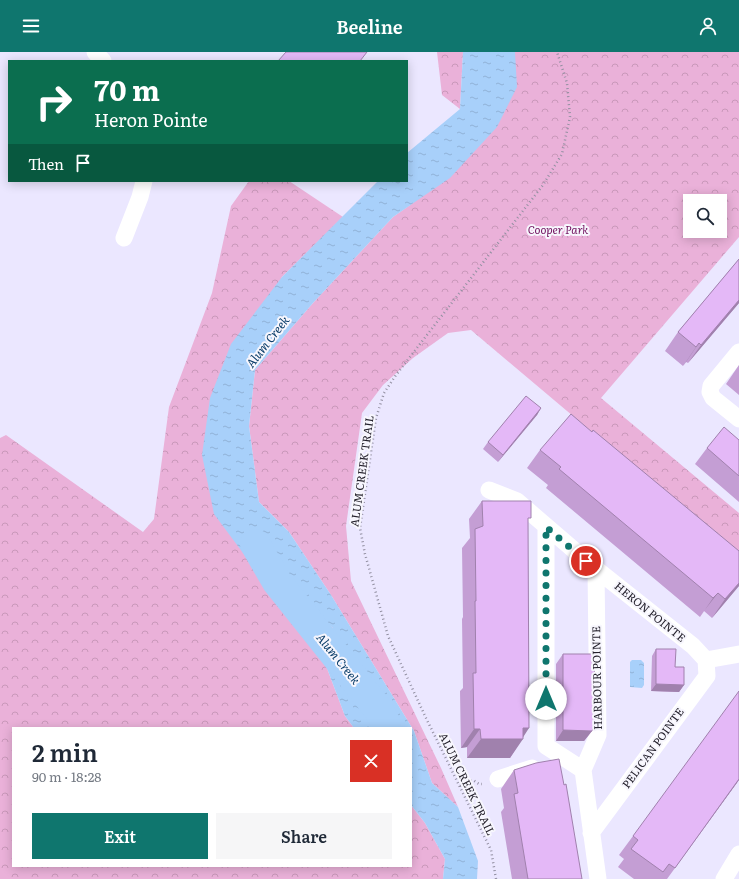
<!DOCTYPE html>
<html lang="en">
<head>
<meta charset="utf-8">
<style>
  :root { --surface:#fff; --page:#f6f6f7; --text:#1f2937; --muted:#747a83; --accent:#0f766e }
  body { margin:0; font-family:Literata,serif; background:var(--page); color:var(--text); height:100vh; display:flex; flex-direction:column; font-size:15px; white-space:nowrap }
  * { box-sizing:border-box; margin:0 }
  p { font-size:13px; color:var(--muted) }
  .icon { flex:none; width:22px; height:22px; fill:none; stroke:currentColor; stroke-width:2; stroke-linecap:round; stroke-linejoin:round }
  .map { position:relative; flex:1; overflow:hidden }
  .side { position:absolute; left:12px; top:675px; width:400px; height:140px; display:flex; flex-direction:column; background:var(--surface); border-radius:0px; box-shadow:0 2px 10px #0003 }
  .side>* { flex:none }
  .banner { position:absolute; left:8px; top:8px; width:400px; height:122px; border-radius:0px; box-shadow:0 2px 10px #0003; background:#0b6e4f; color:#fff; overflow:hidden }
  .fabs { position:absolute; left:683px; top:142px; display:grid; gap:8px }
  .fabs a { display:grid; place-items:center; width:44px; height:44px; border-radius:0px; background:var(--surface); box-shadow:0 2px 10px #0003; font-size:20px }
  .pin { position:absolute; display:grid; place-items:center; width:34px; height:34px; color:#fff; margin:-17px; border:2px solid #fff; border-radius:50%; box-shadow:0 1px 4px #0007 }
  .me { position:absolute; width:44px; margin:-22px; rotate:0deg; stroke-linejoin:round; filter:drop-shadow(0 0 3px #0008) }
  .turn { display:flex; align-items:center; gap:14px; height:84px; padding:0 20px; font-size:18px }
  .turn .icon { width:52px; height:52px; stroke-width:2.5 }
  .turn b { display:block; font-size:28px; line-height:34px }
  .then { display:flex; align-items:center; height:38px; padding:0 20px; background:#0003; gap:8px; font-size:15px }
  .round { display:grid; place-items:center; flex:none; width:42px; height:42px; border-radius:0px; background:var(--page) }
  .headline { display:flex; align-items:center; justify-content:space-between; height:68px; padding:0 20px }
  h1 { font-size:24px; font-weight:600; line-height:30px }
  .primary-button { display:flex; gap:8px; margin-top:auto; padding:8px 20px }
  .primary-button a { flex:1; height:46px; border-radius:0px; background:var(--accent); color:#fff; font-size:16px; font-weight:600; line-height:46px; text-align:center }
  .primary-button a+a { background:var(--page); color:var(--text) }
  header { display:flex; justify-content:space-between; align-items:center; height:52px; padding:0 20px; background:var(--accent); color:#fff; font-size:18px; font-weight:600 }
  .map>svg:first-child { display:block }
  .forest { fill:url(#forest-crowns); fill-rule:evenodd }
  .water { fill:url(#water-ripples) }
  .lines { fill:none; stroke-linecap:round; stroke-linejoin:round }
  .river { stroke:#a8d0fa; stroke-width:30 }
  .path { stroke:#9390a2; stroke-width:2.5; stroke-dasharray:1 3; stroke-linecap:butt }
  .minor { stroke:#fff; stroke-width:17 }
  .wall { fill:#c49ed4 }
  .shaded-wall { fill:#a081ad }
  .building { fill:#e4b8f7; stroke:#a081ad }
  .route { stroke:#0f766e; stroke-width:7; stroke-dasharray:0 12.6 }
  .labels { text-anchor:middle; stroke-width:4; stroke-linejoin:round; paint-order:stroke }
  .park-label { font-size:11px; font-style:italic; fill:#70105e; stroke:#f7f6fd }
  .street-label { font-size:11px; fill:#24212c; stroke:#f7f6fd }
  .water-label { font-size:12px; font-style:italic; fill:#0b3e6a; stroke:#f7f6fd }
</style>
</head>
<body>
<header><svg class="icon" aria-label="menu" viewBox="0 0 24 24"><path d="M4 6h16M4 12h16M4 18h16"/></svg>Beeline<svg class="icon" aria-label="person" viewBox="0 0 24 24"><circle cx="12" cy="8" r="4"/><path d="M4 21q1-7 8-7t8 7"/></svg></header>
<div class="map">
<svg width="739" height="827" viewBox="0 0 739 827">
  <defs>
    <pattern id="forest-crowns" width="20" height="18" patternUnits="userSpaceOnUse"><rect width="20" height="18" fill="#eab1d9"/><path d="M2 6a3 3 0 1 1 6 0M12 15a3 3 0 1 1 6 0" fill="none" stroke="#c998ba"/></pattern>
    <pattern id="water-ripples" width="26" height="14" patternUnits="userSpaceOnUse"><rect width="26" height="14" fill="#a8d0fa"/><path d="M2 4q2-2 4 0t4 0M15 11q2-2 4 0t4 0" fill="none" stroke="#90b2d6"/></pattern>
  </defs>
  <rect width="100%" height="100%" fill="#ebe7ff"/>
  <path class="forest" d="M 437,0 L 463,0 L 460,57 L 442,43 Z
    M 493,0 L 739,0 L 739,185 L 601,346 L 739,461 L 739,504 L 471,278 L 448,281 L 413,306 L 383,333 L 362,361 L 346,474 L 351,529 L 441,716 L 458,755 L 432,731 L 414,679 L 331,543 L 289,480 L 259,450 L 249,374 L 255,318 L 313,251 L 393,165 L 413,151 ZM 690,149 L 720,149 L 720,179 L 690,179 Z
    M 249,129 L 289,129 L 343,165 L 282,225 L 202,403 L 310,555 L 333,576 L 325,611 L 345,664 L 354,676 L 13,676 L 13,814 L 411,814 L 411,753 L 425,771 L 445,807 L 443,827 L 0,827 L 0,386 L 6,383 L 143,480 L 154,467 L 169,355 L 212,241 L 231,154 Z"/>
  <path class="water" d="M 463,0 L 515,0 L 517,35 L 497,75 L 450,126 L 393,165 L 313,251 L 255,318 L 249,374 L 259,450 L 289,480 L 331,543 L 414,679 L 432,731 L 458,755 L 478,809 L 477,827 L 443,827 L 445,807 L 425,771 L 411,753 L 411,676 L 354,676 L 345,664 L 325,611 L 333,576 L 310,555 L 243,501 L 214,462 L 202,403 L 210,346 L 231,292 L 282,225 L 378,129 L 407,129 L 407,101 L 460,57 Z
    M 632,608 L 641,608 L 644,611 L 644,633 L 642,636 L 630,635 L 630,610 Z"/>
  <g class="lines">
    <path class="river" d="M 255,492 L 277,530 L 379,658 L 388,676"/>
    <path class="path" d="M 460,734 L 469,729 L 473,728 L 479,732 L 482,732
      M 496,827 L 491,798 L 426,666 L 388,584 L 365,502 L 360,476 L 376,366 L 384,341 L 396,323 L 543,133 L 562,102 L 570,65 L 567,31 L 557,0"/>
    <path class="minor" d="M 95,0 L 103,9
      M 124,186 L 140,145 L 144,129
      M 739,300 L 711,334 L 710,340 L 713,346 L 739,367
      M 489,438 L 517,449 L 596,517 L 693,594 L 706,608
      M 546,475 L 546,694 L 583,718
      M 596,517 L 598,683 L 583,718 L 598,827
      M 706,608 L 739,602
      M 498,727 L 532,716
      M 591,781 L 707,624 L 706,608
      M 724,827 L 739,802"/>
  </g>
  <path class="wall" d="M 739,207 L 739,251 L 688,311 L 686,310 L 683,314 L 665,299 L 678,280 Z
    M 739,313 L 739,343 L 726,332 Z
    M 541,356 L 537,363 L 498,410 L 483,397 L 488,390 Z
    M 739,388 L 739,450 L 695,412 L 707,396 Z
    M 540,398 L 739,534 L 712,566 L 704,559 L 700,565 L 546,436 L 548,433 L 527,416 Z
    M 482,449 L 528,470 L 523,685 L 510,706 L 467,706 L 467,695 L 461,696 L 460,639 L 463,636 L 462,567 L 463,565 L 462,496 L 470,486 L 469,467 Z
    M 656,597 L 675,615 L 684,633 L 679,640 L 651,639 L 652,604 Z
    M 563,602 L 592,679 L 584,689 L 556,689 L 556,612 Z
    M 514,718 L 582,827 L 512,827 L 501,760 L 504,756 L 501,737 Z
    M 739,728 L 667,827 L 634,827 L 618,815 L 624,807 L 619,803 L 633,784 Z"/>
  <path class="shaded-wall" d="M 739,248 L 739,251 L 688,311 L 701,293 Z
    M 699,291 L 686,310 L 683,314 L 696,295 Z
    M 541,356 L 537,363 L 498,410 L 503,403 Z
    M 739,531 L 739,534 L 738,535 L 712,566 L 725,547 Z
    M 718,541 L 704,559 L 700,565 L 713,546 Z
    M 656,632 L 684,633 L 679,640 L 651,639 Z
    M 523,676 L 529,676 L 522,687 L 523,687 L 510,706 L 467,706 L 481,687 Z
    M 474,677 L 480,677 L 467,695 L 461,696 Z
    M 563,678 L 592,679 L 584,689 L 556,689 Z
    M 739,727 L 739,728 L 667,827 L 675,816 Z"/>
  <path class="building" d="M 286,0 L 367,0 L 360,9 L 278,9 Z
    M 739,207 L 739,248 L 701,293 L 699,291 L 696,295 L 678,280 Z
    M 526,344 L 541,356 L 503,403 L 488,390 Z
    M 571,362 L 592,380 L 593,378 L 739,499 L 739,531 L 725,547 L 718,541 L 713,546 L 559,417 L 561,415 L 540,398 Z
    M 724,375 L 739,388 L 739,424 L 707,396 Z
    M 482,449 L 531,449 L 531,466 L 528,466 L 529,676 L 523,676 L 523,687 L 481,687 L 480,677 L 474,677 L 473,621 L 476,621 L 475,549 L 476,549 L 475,477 L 483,474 Z
    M 656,597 L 676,597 L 675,615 L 684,615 L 684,633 L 656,632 Z
    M 563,602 L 594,602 L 595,671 L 592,679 L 563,678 Z
    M 739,639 L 739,727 L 675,816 L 669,812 L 663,820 L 631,797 L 638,788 L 633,784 Z
    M 559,707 L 564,733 L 566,732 L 582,827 L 528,827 L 514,742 L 518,741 L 514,718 L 536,711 Z"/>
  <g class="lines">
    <path class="route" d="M 546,647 L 546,475 L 586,509"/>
  </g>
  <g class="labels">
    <g class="park-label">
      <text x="558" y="182">Cooper Park</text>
    </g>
    <g class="street-label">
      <text transform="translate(362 419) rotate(-82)" y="4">ALUM CREEK TRAIL</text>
      <text transform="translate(650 560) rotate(39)" y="4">HERON POINTE</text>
      <text transform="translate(597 626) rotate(-91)" y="4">HARBOUR POINTE</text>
      <text transform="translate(653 696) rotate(-54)" y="4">PELICAN POINTE</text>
      <text transform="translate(467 732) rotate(64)" y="4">ALUM CREEK TRAIL</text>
    </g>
    <g class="water-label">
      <text transform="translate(268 290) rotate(-52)" y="4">Alum Creek</text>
      <text transform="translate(338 607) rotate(51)" y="4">Alum Creek</text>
    </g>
  </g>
</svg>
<div class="fabs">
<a><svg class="icon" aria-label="search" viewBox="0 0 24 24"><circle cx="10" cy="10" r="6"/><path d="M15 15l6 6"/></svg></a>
</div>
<div class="pin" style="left:586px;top:509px;background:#d93025"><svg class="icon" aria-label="arrive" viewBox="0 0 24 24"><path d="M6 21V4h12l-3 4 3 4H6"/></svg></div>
<svg class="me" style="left:546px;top:647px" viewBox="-20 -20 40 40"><circle r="19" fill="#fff"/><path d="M0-13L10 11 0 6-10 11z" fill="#0f766e"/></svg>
<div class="banner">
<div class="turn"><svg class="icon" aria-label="right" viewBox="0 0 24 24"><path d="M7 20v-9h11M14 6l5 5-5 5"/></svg><div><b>70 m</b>Heron Pointe</div></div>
<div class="then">Then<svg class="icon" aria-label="arrive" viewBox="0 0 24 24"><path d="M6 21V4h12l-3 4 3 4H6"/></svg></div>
</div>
<section class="side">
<div class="headline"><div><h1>2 min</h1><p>90 m · 18:28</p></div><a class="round" style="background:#d93025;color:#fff"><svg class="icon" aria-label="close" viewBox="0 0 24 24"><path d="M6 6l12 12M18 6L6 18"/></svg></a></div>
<div class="primary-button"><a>Exit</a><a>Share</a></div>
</section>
</div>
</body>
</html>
